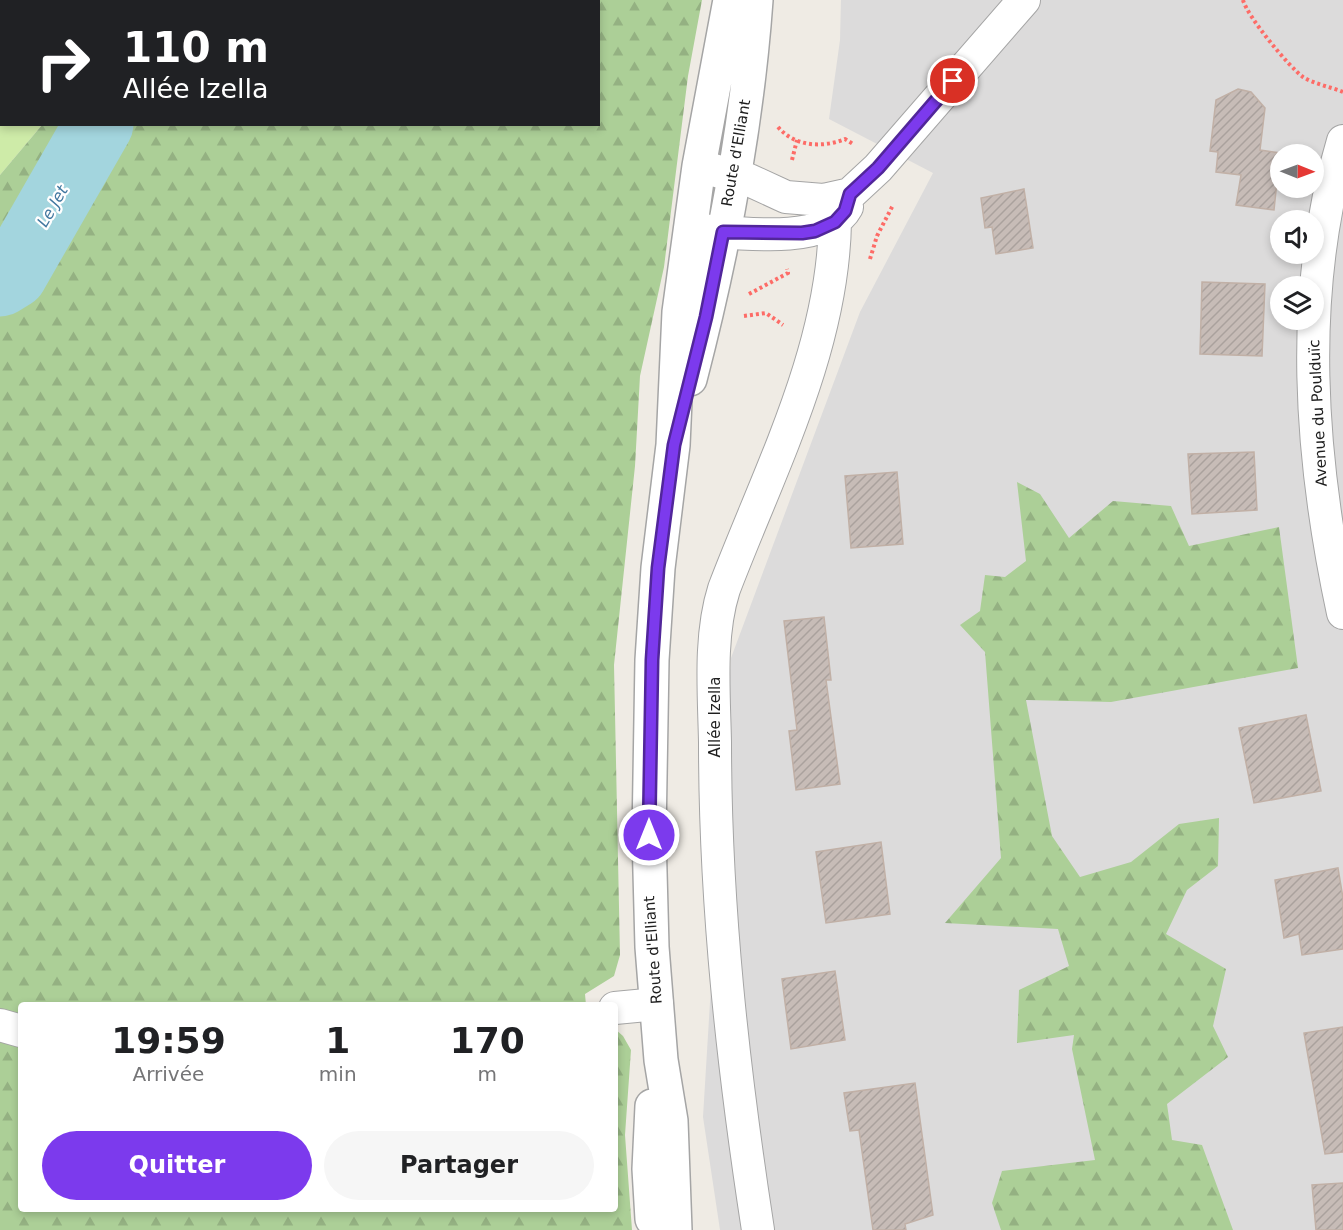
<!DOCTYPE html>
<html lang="fr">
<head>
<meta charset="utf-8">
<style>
  :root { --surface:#fff; --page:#f6f6f6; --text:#202124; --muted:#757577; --accent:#7c3aed }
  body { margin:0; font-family:"DejaVu Sans",sans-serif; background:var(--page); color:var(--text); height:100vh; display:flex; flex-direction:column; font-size:22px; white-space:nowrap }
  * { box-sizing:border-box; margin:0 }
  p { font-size:20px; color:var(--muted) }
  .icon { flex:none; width:33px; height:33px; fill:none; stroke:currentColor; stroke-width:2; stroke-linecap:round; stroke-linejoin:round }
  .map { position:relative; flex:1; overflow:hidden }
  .drawer { position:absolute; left:18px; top:1002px; width:600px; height:210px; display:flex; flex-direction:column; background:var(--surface); border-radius:6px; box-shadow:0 3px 9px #0003 }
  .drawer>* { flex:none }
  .guide { position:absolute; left:0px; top:0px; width:600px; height:126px; box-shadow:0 3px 9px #0003; background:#202124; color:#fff; overflow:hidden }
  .needle { width:39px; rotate:91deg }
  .buttons { position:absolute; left:1270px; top:144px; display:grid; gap:12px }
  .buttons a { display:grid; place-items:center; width:54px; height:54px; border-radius:50%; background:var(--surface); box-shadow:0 3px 9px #0003; font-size:30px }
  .pin { position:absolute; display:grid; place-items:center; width:51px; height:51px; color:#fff; margin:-26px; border:3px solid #fff; border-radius:50%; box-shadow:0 2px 6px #0007 }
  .me { position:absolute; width:66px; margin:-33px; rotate:0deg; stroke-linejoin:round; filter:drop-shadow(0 0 4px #0008) }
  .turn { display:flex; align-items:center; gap:21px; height:126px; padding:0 24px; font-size:27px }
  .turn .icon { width:78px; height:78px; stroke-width:2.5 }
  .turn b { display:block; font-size:42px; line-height:51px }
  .eta { display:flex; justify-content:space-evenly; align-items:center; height:102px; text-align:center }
  .eta b { font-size:36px; font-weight:600; line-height:42px }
  .button { display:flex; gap:12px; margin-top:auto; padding:12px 24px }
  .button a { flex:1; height:69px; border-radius:36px; background:var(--accent); color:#fff; font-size:24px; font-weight:600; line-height:69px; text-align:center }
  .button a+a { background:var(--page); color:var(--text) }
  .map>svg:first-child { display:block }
  .residential { fill:#dcdbdb; fill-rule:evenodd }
  .grass { fill:#ceeba8 }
  .forest { fill:url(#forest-firs) }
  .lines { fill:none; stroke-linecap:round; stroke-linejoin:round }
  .river { stroke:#a3d5de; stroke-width:69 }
  .building { fill:url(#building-hatch); stroke:#c1b0a6; stroke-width:1.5 }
  .minor-casing { stroke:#a5a5a5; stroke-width:34 }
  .tertiary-casing { stroke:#a5a5a5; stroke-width:36 }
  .path { stroke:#fd6c67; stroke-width:4; stroke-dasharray:3 3; stroke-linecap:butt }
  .minor { stroke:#fff; stroke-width:32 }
  .tertiary { stroke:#fff; stroke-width:33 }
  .route-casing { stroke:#51269a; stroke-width:15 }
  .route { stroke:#7c3aed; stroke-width:10 }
  .labels { text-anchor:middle; stroke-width:4.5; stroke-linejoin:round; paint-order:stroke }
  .street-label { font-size:15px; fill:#1e1e1e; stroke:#fff }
  .water-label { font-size:16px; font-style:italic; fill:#4278a0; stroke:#fff }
</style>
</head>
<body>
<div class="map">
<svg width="1343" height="1230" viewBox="0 0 1343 1230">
  <defs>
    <pattern id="forest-firs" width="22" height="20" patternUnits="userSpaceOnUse" patternTransform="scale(1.5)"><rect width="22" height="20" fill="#accf97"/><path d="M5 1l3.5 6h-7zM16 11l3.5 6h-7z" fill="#94b182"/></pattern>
    <pattern id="building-hatch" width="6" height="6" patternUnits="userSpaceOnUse" patternTransform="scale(1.5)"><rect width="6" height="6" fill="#c7bcb7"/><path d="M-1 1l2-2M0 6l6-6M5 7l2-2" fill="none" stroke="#aaa19d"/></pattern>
  </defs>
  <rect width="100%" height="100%" fill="#efebe4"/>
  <path class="residential" d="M 841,0 L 1343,0 L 1343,1230 L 720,1230 L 703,1117 L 731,658 L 860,312 L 933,173 L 829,119 L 840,40 ZM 1281,154 L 1314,154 L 1314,188 L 1281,188 ZM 1281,220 L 1314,220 L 1314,254 L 1281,254 ZM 1281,286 L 1314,286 L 1314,320 L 1281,320 Z"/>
  <path class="grass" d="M 0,0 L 200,0 L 2,2 L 2,124 L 42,125 L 0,175 Z"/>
  <path class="forest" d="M 200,0 L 702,0 L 688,76 L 664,267 L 640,376 L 635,466 L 614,665 L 620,955 L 614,976 L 585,994 L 586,1005 L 21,1005 L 21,1209 L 615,1209 L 615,1029 L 623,1036 L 631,1050 L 625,1135 L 632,1230 L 0,1230 L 0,175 L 42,125 L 598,124 L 598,2 L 196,1 Z
    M 1017,482 L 1040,494 L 1069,538 L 1113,501 L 1171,506 L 1189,546 L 1279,527 L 1298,668 L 1111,702 L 1026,700 L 1052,836 L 1080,877 L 1131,862 L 1179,824 L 1219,818 L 1218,866 L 1187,890 L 1166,934 L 1226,969 L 1213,1026 L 1228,1057 L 1167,1104 L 1172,1140 L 1202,1145 L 1233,1230 L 1001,1230 L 992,1203 L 1002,1171 L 1095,1160 L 1072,1049 L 1074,1035 L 1017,1043 L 1019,990 L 1069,966 L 1058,929 L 945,923 L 1001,858 L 985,652 L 960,625 L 980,611 L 985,575 L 1005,577 L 1026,561 Z"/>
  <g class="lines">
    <path class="river" d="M 365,2 L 365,0
      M 0,282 L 13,274 L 99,124"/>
  </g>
  <path class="building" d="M 1238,89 L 1251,92 L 1265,108 L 1260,150 L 1280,153 L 1274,210 L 1236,205 L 1241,175 L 1216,172 L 1218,152 L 1210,151 L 1216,100 Z
    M 1024,189 L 1033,248 L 996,254 L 992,227 L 985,228 L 981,198 Z
    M 1202,282 L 1265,284 L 1262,356 L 1200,354 Z
    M 1254,452 L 1257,510 L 1192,514 L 1188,454 Z
    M 897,472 L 903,544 L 851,548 L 845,476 Z
    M 824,617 L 831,680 L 826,680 L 840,784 L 796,790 L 789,731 L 797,730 L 784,621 Z
    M 1306,715 L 1321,791 L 1254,803 L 1239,728 Z
    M 881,842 L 890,914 L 826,923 L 816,852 Z
    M 1338,868 L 1343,898 L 1343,949 L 1302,955 L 1299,934 L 1284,938 L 1275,880 Z
    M 835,971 L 845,1040 L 791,1049 L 782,979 Z
    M 1343,1027 L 1343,1152 L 1325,1154 L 1304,1033 Z
    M 915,1083 L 933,1215 L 905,1224 L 906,1230 L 873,1230 L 859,1130 L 850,1131 L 844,1093 Z
    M 1343,1183 L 1343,1230 L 1316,1230 L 1312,1185 Z"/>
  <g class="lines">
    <defs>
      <path id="minor" d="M 1343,141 C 1297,294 1310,459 1343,613
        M 699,166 L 749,180 L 786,197 L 823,200 L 850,194 L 878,168 L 1024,0
        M 699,230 C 738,233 826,246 847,207
        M 615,1008 L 657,1004
        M 0,1025 L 21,1031
        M 758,1230 C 733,1068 715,906 715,742 C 714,693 709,636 724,589 C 769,471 833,350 835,222"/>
      <path id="tertiary" d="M 690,379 C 722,256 747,127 756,0
        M 652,1106 L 649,1169 L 652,1219
        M 675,1230 L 671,1121 L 661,1060 L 652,947 L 649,835 L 652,660 L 658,568 L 673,445 L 679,312 L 699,166 L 730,0"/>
    </defs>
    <use href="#minor" class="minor-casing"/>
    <use href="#tertiary" class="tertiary-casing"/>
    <path class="path" d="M 1243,0 C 1247,16 1289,67 1303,77 C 1314,84 1331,87 1343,92
      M 778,127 C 795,147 823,148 845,139 L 853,144
      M 792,160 L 797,140
      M 870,259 L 877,236 L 893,205
      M 749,294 L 788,273 L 787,269
      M 744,316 L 766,313 L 783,325"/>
    <use href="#minor" class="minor"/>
    <use href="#tertiary" class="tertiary"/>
  </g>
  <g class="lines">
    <defs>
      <path id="route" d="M 649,835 L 652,660 L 658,568 L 674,445 L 706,317 L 723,232 L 802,233 L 815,231 L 835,222 L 845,211 L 850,194 L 878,168 L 953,81"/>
    </defs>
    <use href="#route" class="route-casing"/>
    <use href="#route" class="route"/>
  </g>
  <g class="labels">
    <g class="street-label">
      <text transform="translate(736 153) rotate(-80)" y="5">Route d'Elliant</text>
      <text transform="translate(1318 413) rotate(-93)" y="5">Avenue du Poulduïc</text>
      <text transform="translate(715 717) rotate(-90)" y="5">Allée Izella</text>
      <text transform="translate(653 950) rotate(-94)" y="5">Route d'Elliant</text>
    </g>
    <g class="water-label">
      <text transform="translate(52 206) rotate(-60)" y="6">Le Jet</text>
    </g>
  </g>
</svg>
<div class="buttons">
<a><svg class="needle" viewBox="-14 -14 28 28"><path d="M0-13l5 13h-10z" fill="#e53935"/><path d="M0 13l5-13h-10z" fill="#757577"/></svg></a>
<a><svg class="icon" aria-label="sound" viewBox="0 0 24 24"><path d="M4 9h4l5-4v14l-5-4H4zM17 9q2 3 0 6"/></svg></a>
<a><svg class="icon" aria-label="layers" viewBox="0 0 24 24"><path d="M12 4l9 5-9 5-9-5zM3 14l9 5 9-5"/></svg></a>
</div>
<div class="pin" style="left:953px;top:81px;background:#d93025"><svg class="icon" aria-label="arrive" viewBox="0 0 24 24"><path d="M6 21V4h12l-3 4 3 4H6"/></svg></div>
<svg class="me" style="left:649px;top:835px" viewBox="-20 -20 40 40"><circle r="17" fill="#7c3aed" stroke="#fff" stroke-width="3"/><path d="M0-11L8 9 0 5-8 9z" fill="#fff"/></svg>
<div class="guide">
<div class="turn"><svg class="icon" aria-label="right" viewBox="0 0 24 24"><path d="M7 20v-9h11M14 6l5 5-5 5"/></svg><div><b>110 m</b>Allée Izella</div></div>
</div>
<section class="drawer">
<div class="eta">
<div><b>19:59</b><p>Arrivée</p></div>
<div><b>1</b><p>min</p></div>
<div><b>170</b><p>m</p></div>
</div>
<div class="button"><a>Quitter</a><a>Partager</a></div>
</section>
</div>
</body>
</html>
